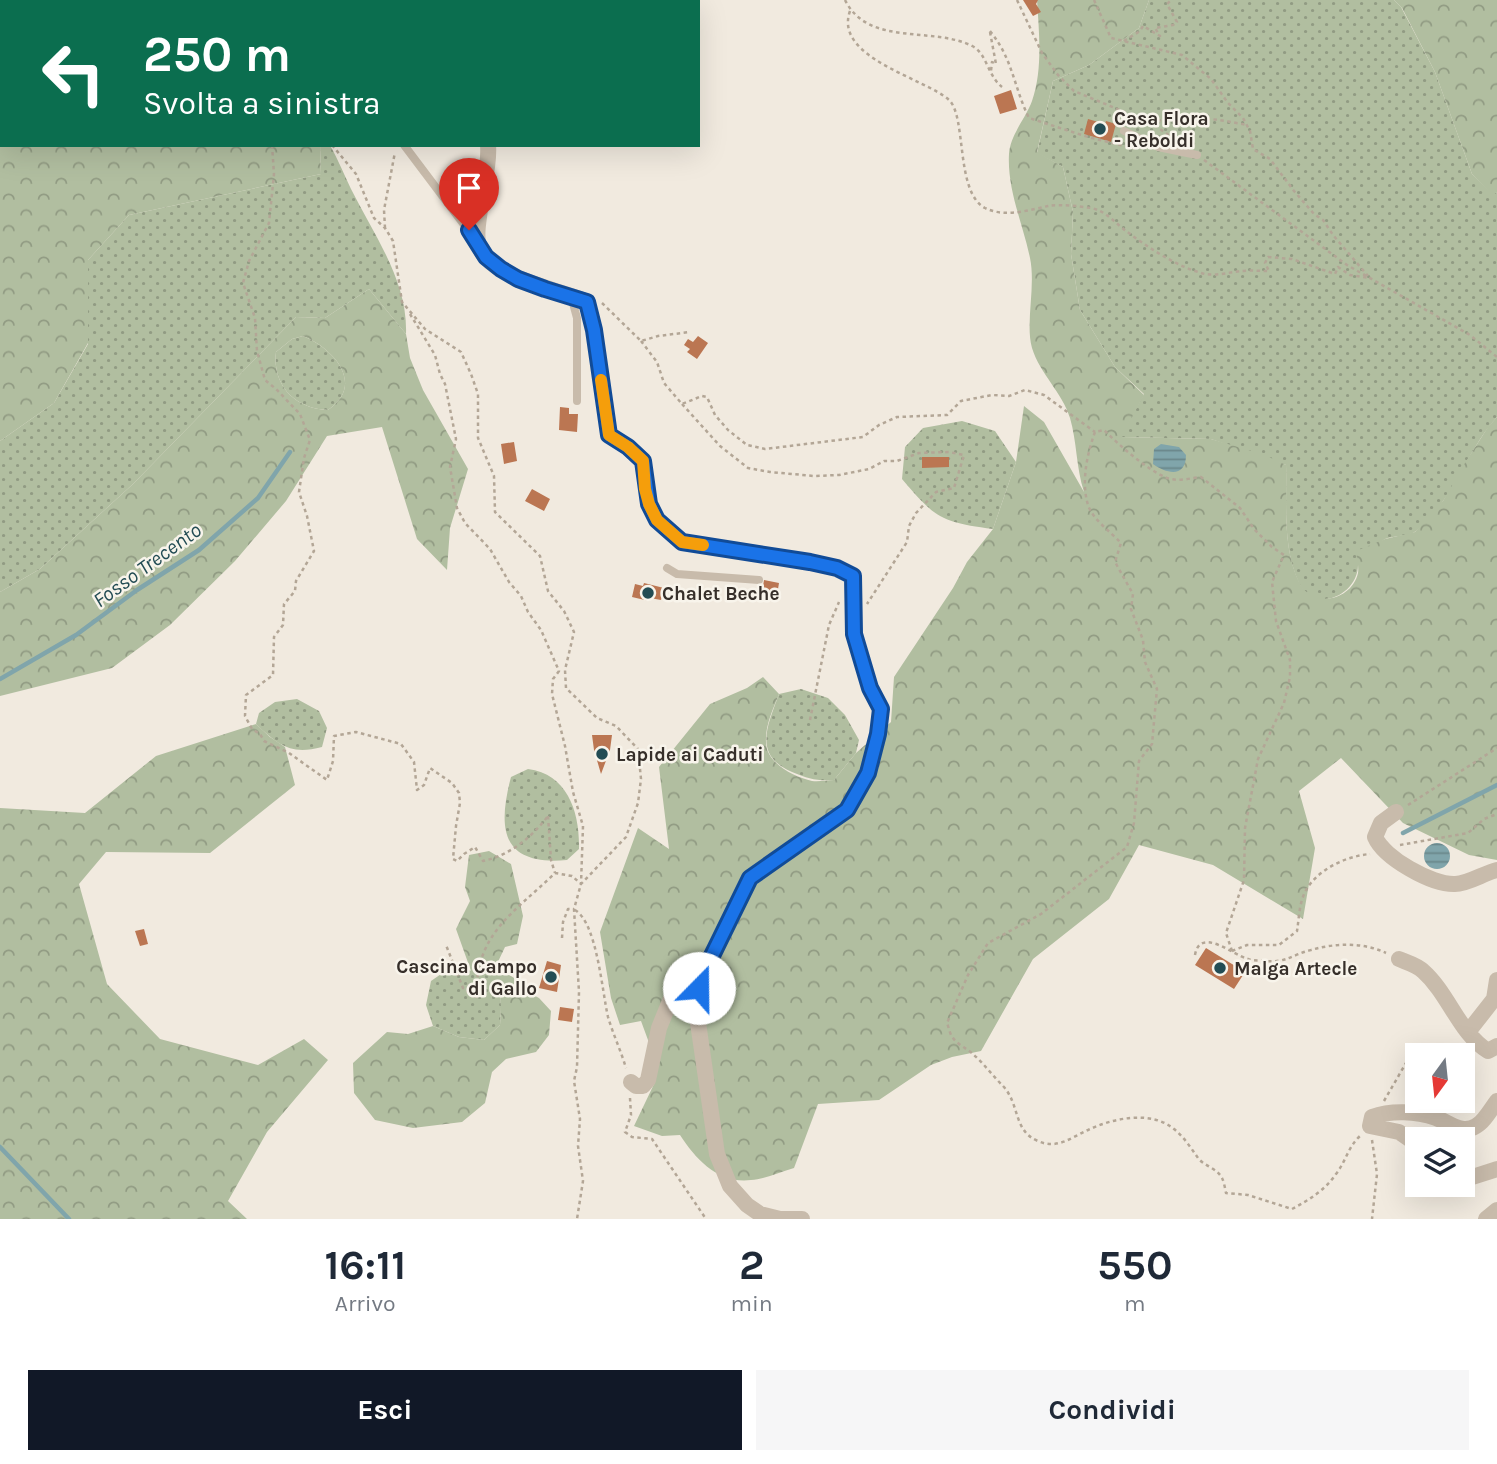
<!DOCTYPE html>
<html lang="it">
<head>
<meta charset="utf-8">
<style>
  :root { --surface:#fff; --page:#f6f6f7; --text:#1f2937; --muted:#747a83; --accent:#111827 }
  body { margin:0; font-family:Karla,sans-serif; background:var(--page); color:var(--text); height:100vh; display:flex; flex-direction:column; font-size:26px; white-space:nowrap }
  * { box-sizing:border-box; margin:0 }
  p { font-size:23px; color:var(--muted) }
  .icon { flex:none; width:38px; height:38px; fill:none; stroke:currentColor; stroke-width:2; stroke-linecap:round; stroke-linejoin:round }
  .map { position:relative; height:1219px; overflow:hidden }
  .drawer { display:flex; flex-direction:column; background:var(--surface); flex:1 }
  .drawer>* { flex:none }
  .hud { position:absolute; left:0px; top:0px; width:700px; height:147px; box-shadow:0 7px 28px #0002; background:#0b6e4f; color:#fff; overflow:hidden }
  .needle { width:46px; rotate:195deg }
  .tools { position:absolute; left:1405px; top:1043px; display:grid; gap:14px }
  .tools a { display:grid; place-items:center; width:70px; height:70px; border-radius:0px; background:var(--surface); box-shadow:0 7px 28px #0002; font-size:35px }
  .pin { position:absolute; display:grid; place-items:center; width:60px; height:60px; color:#fff; margin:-72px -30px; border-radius:50% 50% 50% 0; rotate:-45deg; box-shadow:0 0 7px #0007 }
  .pin .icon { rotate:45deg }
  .me { position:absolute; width:77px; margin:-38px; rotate:22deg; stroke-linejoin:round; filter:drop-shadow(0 0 5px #0008) }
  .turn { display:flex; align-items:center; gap:24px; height:147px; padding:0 28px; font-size:32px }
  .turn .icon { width:91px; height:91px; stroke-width:2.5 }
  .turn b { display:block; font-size:49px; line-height:60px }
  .eta { display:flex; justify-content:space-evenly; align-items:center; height:119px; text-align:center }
  .eta b { font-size:42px; font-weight:700; line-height:49px }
  .action { display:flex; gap:14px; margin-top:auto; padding:14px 28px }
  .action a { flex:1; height:80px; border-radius:0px; background:var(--accent); color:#fff; font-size:28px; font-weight:700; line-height:80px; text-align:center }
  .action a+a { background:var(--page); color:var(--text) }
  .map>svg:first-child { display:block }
  .grass { fill:url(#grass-dots) }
  .forest { fill:url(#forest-crowns); fill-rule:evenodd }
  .water { fill:url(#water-rules) }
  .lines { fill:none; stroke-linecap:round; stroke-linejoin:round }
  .stream { stroke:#80a5ab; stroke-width:4.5 }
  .building { fill:#bb7652 }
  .path { stroke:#b3a696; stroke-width:2.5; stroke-dasharray:3.5 3.5; stroke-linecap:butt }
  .lane { stroke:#c8bbab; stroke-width:8 }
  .street { stroke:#c8bbab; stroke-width:16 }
  .route-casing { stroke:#114b97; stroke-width:18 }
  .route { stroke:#1a73e8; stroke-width:12 }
  .slow { stroke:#f59e0b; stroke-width:12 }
  .poi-dot { fill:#234c54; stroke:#f8f4eb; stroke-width:2.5 }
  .labels { text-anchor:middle; stroke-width:5; stroke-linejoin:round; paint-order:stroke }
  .poi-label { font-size:19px; font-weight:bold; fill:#362f2a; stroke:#f8f4eb; text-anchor:start }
  .water-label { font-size:21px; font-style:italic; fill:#234c54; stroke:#f8f4eb }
</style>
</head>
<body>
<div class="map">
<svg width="1497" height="1219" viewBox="0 0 1497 1219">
  <defs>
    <pattern id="grass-dots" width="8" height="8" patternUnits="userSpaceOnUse" patternTransform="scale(1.75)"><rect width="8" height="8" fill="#b1bea0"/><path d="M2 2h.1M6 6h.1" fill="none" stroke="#919b83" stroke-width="1.8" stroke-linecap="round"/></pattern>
    <pattern id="forest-crowns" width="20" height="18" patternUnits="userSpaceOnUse" patternTransform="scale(1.75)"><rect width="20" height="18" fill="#b1bea0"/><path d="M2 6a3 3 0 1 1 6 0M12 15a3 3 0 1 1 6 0" fill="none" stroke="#919b83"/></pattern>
    <pattern id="water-rules" width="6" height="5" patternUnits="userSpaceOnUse" patternTransform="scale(1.75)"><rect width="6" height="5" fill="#80a5ab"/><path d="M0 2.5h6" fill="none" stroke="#6a878b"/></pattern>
  </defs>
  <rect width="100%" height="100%" fill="#f1eadf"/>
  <path class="grass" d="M 1149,0 L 1394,0 L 1401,7 L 1435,72 L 1472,174 L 1493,194 L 1497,192 L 1497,417 C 1466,451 1453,502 1416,531 C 1408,537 1395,535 1385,539 C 1376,544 1366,557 1358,564 C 1359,595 1314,615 1299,583 C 1282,546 1287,504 1286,465 L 1211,439 L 1120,437 L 1144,394 L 1115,367 L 1080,310 L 1071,254 L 1073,212 L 1063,167 L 1037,153 L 1053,81 L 1089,65 L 1139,28 Z
    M 320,145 L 330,145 C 338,160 344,174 351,189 C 374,235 408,281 406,334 L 369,289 L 325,318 L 296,317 L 133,484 L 40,569 L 0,592 L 0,441 L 54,403 L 88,344 L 88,260 L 129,215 L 321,174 Z
    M 303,336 C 333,348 366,384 328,410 C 295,409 272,385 276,352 L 292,339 Z
    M 962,421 L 995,431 L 1016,462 L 993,529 C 941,522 936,519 902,479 L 905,447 L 923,428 Z
    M 801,689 L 828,698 L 845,715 L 859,740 L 856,753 L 834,780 C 816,781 809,779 792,772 C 753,755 767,727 779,694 Z
    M 297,699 L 319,711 L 327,728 L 322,747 C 291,755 279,746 256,724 L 259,713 L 275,702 Z
    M 528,769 C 568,774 580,813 579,849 L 567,860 C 502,866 497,830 511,777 Z
    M 463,969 C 470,971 479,971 486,974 C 505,981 501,1009 500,1025 L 484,1040 L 459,1037 L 433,1026 L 426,1005 L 431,981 L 444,972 Z"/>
  <path class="forest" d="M 0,0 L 253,2 L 2,2 L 2,145 L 320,145 L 321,174 L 129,215 L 88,260 L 88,343 L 54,403 L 0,441 Z
    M 1037,0 L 1149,0 L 1139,28 L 1089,65 L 1053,81 L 1037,152 L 1063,167 L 1073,212 L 1071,254 L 1080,310 L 1115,367 L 1144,395 L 1121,437 L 1211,439 L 1265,455 L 1286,465 C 1287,504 1282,549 1300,584 C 1314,609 1352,600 1358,573 C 1359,567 1357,557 1356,551 L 1385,539 L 1415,532 L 1443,501 L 1465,463 L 1488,427 L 1497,417 L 1497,860 L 1469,855 L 1403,823 L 1341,758 L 1299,791 L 1315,848 L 1303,919 L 1213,865 L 1139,845 L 1109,899 L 1033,959 L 981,1051 L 952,1057 L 931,1065 L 879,1100 L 818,1104 L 794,1168 C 780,1172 765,1179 751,1180 C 719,1184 696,1160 680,1135 L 662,1136 L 634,1126 L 655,1082 L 648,1040 L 641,1021 L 620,1025 L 611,998 L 600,932 L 638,828 L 669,849 L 659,767 L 710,704 L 747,688 L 763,677 L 779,694 C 773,709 765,726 766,742 C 766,763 794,777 812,781 C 819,782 828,780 834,780 L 856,753 L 891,722 L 894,677 L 953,588 L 967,562 L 993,529 L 1016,462 L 1024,406 L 1044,422 L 1084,492 C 1076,467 1077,442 1070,418 C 1062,392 1040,374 1032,348 C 1025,323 1036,287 1030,258 C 1023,224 1007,190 1009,154 C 1010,135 1026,118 1032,101 C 1043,70 1039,32 1037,0 Z
    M 1394,0 L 1497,0 L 1497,192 L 1493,195 L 1472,174 L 1435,72 L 1402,8 Z
    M 369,289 L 406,334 L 410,358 L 423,390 L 468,469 L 450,528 L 447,570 L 417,539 L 382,427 L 327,436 L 286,501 L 235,561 L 170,625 L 112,668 L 0,696 L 0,592 L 40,569 L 133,484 L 296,317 L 325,318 ZM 303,336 C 333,348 366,384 328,410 C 295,409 272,385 276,352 L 292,339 Z
    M 256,724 L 270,737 L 285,747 L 295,785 L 210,853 L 106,852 L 79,884 L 107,984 L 160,1039 L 258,1065 L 304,1039 L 328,1060 L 267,1132 L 228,1201 L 247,1219 L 0,1219 L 0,808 L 85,813 L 156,756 Z
    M 489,851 L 511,864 L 523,916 L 517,944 L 505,947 L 496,966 L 514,978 L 522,989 L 539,998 L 551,1011 L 549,1035 L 536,1052 L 506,1059 L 492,1072 L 485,1103 L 462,1122 L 413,1128 L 375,1120 L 354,1093 L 353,1063 L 387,1032 L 408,1034 L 433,1026 L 459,1037 L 484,1040 L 500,1025 C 502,996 504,976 471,971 L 456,929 L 470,901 L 465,887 L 469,855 Z"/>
  <path class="water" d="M 1161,444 L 1179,447 L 1186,455 C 1186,478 1167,474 1153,464 L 1154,449 Z
    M1424 856a13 13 0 1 1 26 0a13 13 0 1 1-26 0Z"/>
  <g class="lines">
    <path class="stream" d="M 0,679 L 76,635 L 137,590 L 199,550 L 258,498 L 290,452
      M 1403,833 L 1497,785
      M 0,1147 L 69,1219"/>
  </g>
  <path class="building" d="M 1023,0 L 1038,0 L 1036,4 L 1041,12 L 1033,16 Z
    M 1011,90 L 1017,109 L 1000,114 L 994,96 Z
    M 1088,119 L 1105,124 L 1106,121 L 1116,124 L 1111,142 L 1084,134 Z
    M 698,336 L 708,343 L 697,359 L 687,352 L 690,349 L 684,345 L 688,339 L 693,342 Z
    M 560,407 L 569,408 L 569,414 L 578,414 L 577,432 L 559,430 Z
    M 514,442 L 517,461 L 504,464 L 501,444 Z
    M 922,457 L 949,457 L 949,467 L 922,468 Z
    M 532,489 L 550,499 L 544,511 L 525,501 Z
    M 764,580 L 779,583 L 777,595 L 762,593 Z
    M 644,583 L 664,588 L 661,600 L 650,598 L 649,601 L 632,597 L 635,584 L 643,586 Z
    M 592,735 L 612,735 L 610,750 L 601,774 L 594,750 Z
    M 144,929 L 148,944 L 140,946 L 135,931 Z
    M 1206,948 L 1245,972 L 1234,989 L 1195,965 Z
    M 547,961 L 561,965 L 557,992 L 539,988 Z
    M 560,1007 L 574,1009 L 572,1022 L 558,1020 Z"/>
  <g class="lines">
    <path class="path" d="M 132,0 L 134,2
      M 503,0 L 503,2
      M 845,0 C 869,48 934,25 974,47 C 987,55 988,76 1002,87
      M 1017,0 L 1042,53 L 1058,75 L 1074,91 L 1151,123 L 1176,140
      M 1094,0 L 1111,38 L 1182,55 L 1211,79 L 1228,103 L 1243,118 L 1250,131 L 1253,149 L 1270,159 L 1294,191 L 1314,214 L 1323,220 L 1333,235 L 1368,276
      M 850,11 C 833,58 925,78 949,100 C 967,117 955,192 985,208 C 1005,218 1029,210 1048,206 C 1060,204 1078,206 1091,208 C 1106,211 1114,222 1126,231 C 1149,248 1177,267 1205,274 C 1217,276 1231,272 1242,271 C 1251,270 1260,271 1269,271 L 1265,263 L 1268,257 L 1292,259 L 1335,274 L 1338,267 L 1350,275 L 1370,278
      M 990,31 C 1013,59 1014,88 1029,118 L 1088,137 L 1137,149
      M 990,32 L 996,64 L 992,62 L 991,71
      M 1124,41 L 1140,31 L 1143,26 L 1160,36 L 1155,28 L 1173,25 L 1177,22 L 1167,4 L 1171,0
      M 0,51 L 2,56
      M 2,67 L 2,82
      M 1151,123 C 1178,113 1218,119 1247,125
      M 272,145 L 274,174 L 269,223 L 249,261 L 243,283 L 255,318 L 257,351 L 265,380 L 276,389 L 300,414 L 310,440 L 304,458 L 299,492 L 307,516 L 314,551 L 296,581 L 295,591 L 284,604 L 283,625 L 274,637 L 273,675 L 246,695 L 245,716 L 252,729 L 260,734 L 264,741 L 289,753 L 327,780 L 333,761 L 334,736 L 356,732 L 401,744 L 414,762 L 417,790 L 424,785 L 430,768 L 452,783 L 459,793 L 460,803 L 456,826 L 453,859 L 457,861 L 464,854 L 475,847 L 483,861 C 510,855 531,838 548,816
      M 332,145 L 356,174 L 374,218 L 385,228 L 393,241 L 402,302 L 425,329 L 461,352 L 471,374 L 478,394 L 478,438 L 494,476 L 495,512 L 540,556 L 548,591 L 564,611 L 574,632 L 565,670 L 566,688 L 597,718 L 616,726 L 638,749 L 641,779 L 638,803 L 626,837 L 581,884 L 574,909 L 579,992 L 577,1067 L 574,1081 L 580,1119 L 578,1146 L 583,1181 L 577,1219
      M 1204,160 L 1347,265 L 1470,335 L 1497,357
      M 385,228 L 384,210 L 395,152
      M 602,303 L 641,341 L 658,336 L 690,332
      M 410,314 L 435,355 L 440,374 L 445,384 L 456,439 L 450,467 L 457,508 L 465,523 L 490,549 L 509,582 L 521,596 L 528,612 L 541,630 L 559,671 L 553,679 L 552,694 L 565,746 L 573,792 L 583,826 L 581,884 L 572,876 L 555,873 C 514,913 473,935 477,999 L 463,988 L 446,945
      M 641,341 L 657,362 L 664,383 L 682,404 L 702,396 L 707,397 L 715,415 L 728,430 L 747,445 L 765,449 L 863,437 L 879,425 L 897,417 L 947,415 L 961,401 L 992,395 L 1009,396 L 1025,390 L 1044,395 L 1095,432
      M 682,404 L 720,446 L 748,468 L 770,472 L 814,476 L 839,475 L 869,469 L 884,461 L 897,461 L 919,453 L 949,452 L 964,455 L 954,488 L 936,492 L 916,513 L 909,526 L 907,542 L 867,604
      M 810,720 L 829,625 L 839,602
      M 1408,805 L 1497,748
      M 548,816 L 551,860 L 555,873
      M 1400,845 L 1468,833 L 1484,819 L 1497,814
      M 575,910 C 597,923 602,991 608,1017 C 613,1034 621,1051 626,1068
      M 562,938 L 563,922 L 568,909 L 574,909
      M 1232,951 L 1226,933 L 1244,880 L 1245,828 L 1258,759 L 1284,703 L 1290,677 L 1290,660 L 1276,621 L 1272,582 L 1284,555 L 1272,547 L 1254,529 L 1240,508 L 1201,477 C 1191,478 1178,482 1167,478 C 1146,469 1120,446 1104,430 L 1095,432 C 1087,454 1081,482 1088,505 C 1093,520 1111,532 1121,543 L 1115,562 L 1133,594 L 1131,609 L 1143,640 L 1145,662 L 1157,689 L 1152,744 L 1139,761 L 1134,823 L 1127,847 L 1041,914 L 988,943 L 968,975 L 947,1023 C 949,1028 950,1035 953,1038 C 958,1045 968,1049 974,1055 C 984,1064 993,1076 1003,1086 C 1020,1104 1013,1131 1038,1141 C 1057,1150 1072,1137 1088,1130 C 1113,1118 1151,1110 1174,1129 C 1184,1137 1191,1148 1198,1158 C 1204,1166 1217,1168 1222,1178 C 1224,1182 1225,1188 1226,1193 L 1248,1195 L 1292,1209 C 1309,1200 1325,1190 1336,1174 C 1346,1161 1348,1147 1360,1136
      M 1232,951 L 1247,945 L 1279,945 L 1297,931 C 1299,919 1299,904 1305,892 C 1316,870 1346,856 1370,854
      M 1195,955 C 1200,926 1233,955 1248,959 C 1253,961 1259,960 1264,961 C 1287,963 1291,955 1311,950 C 1335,943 1363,942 1386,953
      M 1463,1062 L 1473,1059
      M 630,1098 L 631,1115 L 625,1132 L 632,1137 L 652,1139 L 706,1219
      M 1384,1101 L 1410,1056 L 1418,1058
      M 1372,1140 L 1377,1174 L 1372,1219"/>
    <path class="lane" d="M 263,0 L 264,2
      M 1124,131 L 1158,147 L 1197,155
      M 404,145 L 474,238
      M 571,296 L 577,318 L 577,401
      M 667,568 L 677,574 L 759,580"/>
    <path class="street" d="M 386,0 L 390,2
      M 488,145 C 490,166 482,188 480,209 C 479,219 476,232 478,241 C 482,278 561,289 587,302 L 594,330 L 609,435 L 628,448 L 643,461 L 649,504 L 657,520 L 682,542 L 810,562 L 837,568 L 853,576 L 854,634 L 870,688 L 881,709 L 878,734 L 868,773 L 847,810 L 750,878 L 703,974 L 695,1002 L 717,1154 L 730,1186 L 747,1205 L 760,1214 L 780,1219
      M 1396,812 L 1381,823 L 1375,837 C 1384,858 1432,885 1455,884 C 1468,884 1484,873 1497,870
      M 1399,959 C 1406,962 1417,965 1423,971 C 1449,994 1459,1033 1488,1051 L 1497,1046
      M 1468,1032 L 1494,999 L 1497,980
      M 631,1082 L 636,1086 L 643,1086 L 648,1080 L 659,1028 L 672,996 L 703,974
      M 1418,1145 L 1399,1132 L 1370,1126 L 1372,1117 C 1391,1110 1416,1111 1436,1118 C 1449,1122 1462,1135 1476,1126 C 1484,1122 1491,1109 1497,1101
      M 1463,1180 L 1497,1169
      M 782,1219 L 802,1219
      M 1486,1219 L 1497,1210"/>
  </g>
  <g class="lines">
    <defs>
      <path id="route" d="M 469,230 L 486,257 L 501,269 L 518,279 L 545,289 L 587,302 L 594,330 L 609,435 L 628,447 L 643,461 L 649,504 L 657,520 L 682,542 L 810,562 L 837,568 L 853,576 L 854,634 L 870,688 L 881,709 L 878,734 L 868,773 L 847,810 L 750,878 L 703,974 L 699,988"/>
    </defs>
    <use href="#route" class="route-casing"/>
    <use href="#route" class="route"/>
    <path class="slow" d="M 601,380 L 609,435 L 628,447 L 643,461 L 645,489 L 649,504 L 657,520 L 682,542 L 703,545"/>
  </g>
  <g class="poi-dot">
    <circle cx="1100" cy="129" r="7"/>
    <circle cx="648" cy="593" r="7"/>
    <circle cx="602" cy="754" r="7"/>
    <circle cx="1220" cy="968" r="7"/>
    <circle cx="551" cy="977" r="7"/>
  </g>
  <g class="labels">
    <g class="poi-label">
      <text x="1114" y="125">Casa Flora<tspan x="1114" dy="22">- Reboldi</tspan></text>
      <text x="662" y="600">Chalet Beche</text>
      <text x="616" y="761">Lapide ai Caduti</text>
      <text x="537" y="973" text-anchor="end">Cascina Campo<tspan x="537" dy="22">di Gallo</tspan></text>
      <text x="1234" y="975">Malga Artecle</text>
    </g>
    <g class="water-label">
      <text transform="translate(147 565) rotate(-36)" y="7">Fosso Trecento</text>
    </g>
  </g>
</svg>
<div class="tools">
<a><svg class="needle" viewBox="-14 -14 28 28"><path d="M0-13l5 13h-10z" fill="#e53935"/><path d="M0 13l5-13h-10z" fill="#747a83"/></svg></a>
<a><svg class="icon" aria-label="layers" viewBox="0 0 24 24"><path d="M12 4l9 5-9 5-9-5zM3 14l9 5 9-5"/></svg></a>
</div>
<div class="pin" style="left:469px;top:230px;background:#d93025"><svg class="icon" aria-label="arrive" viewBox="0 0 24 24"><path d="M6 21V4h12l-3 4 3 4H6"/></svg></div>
<svg class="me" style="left:699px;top:988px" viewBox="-20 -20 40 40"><circle r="19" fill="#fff"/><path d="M0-13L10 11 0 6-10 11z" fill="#1a73e8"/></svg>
<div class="hud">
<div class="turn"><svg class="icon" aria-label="left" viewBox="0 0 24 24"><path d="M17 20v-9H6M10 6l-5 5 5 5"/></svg><div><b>250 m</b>Svolta a sinistra</div></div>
</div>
</div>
<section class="drawer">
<div class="eta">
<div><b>16:11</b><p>Arrivo</p></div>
<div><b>2</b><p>min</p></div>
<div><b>550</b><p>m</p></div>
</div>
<div class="action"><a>Esci</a><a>Condividi</a></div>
</section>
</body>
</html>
